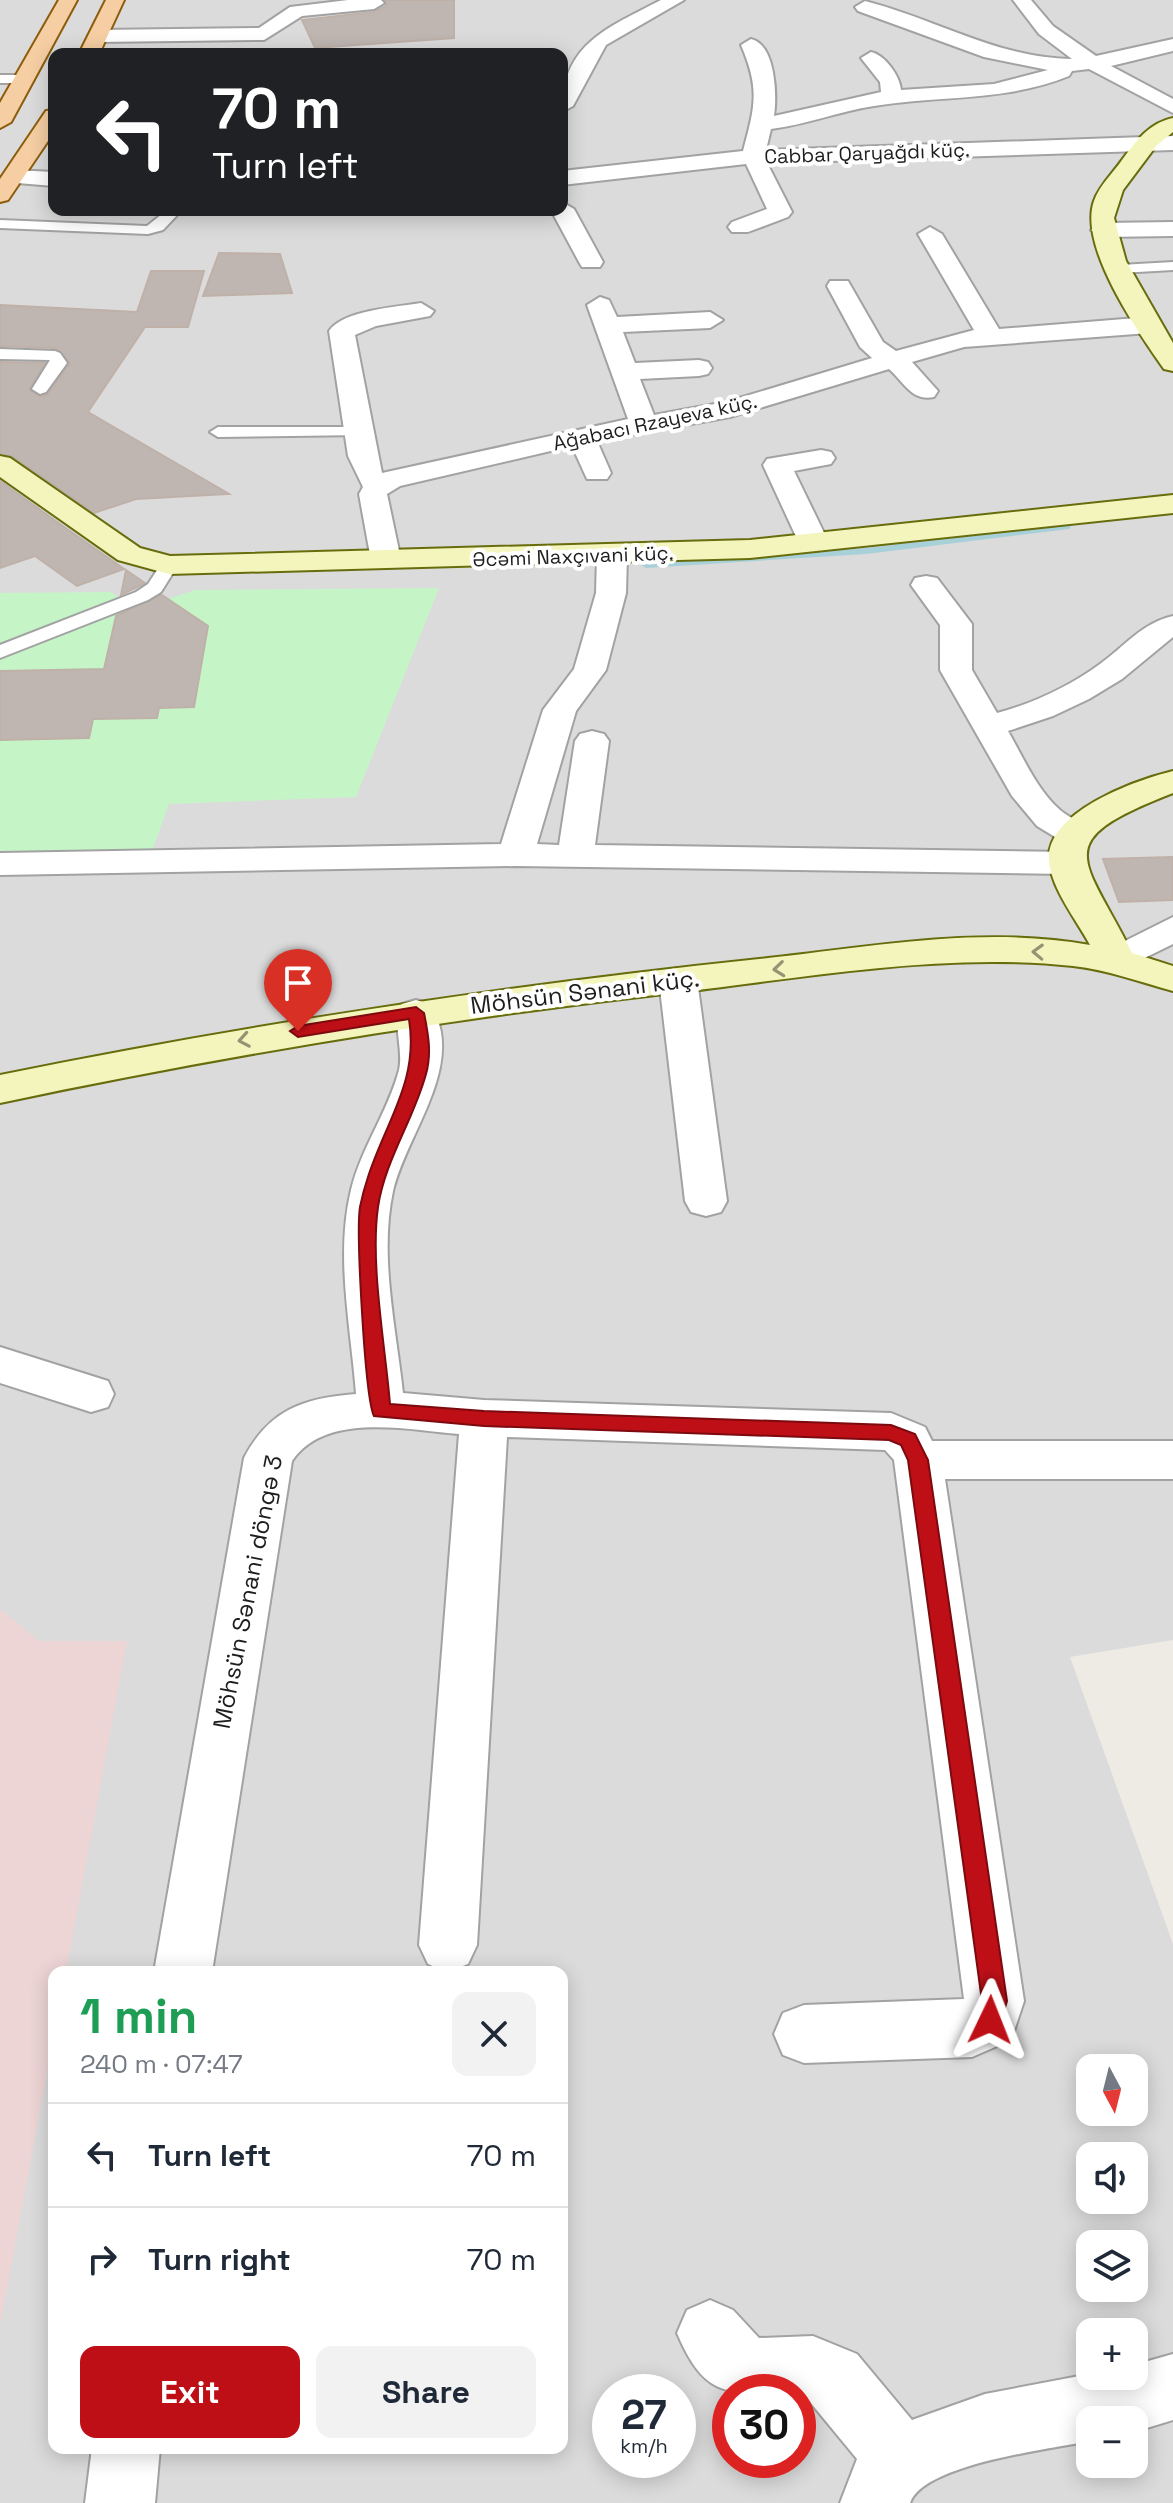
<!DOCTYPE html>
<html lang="en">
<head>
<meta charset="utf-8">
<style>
  :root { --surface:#fff; --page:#f2f2f3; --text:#1f2937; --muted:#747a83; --line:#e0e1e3; --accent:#be0f17 }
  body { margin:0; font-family:"Space Grotesk",sans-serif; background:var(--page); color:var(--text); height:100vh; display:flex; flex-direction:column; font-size:30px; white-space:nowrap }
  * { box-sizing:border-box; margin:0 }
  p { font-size:26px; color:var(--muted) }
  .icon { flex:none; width:44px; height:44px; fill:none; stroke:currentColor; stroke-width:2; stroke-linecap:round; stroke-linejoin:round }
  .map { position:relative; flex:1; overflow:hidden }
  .sheet { position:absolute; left:48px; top:1966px; width:520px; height:488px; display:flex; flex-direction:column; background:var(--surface); border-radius:16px; box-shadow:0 4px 20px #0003 }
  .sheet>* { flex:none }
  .hud { position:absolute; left:48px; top:48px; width:520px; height:168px; border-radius:16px; box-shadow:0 4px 20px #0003; background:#202124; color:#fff; overflow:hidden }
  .needle { width:52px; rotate:173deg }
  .fabs { position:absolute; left:1076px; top:2054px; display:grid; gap:16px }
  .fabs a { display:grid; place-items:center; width:72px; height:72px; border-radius:16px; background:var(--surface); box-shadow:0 4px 20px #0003; font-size:40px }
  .speed { position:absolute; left:592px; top:2374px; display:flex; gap:16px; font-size:40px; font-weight:700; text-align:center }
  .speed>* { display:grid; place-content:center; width:104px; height:104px; border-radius:50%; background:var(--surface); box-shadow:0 4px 20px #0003; line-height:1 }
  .speed small { font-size:20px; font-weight:400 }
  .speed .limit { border:12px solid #d22; background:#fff; color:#111 }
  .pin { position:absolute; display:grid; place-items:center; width:68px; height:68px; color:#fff; margin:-82px -34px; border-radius:50% 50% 50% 0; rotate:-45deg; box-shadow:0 0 8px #0007 }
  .pin .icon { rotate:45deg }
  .me { position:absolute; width:88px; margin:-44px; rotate:2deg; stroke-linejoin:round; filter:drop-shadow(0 0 6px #0008) }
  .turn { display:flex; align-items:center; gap:28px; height:168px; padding:0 32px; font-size:36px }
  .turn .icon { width:104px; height:104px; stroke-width:2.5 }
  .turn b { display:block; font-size:56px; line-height:68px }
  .round { display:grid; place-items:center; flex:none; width:84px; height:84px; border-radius:16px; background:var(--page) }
  .overview { display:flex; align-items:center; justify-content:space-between; height:136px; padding:0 32px }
  h1 { font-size:48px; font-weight:700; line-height:60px; color:#1e9e55 }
  .action { display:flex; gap:16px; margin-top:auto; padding:16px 32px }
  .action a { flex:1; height:92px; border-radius:16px; background:var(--accent); color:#fff; font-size:32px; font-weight:700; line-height:92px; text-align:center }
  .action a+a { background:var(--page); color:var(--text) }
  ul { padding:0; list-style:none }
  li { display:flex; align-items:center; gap:24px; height:104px; padding:0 32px; border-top:2px solid var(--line) }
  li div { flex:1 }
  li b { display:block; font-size:30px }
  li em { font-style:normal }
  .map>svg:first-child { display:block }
  .residential { fill:#dcdbdb; fill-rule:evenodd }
  .commercial { fill:#eed5d5 }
  .park { fill:#c5f5c7 }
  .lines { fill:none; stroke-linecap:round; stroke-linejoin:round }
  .stream { fill:#a8d0d9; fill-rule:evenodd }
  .building { fill:#bfb6b2; stroke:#bfb1a8; stroke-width:2 }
  .lane-casing { stroke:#a2a2a2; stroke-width:4 }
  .street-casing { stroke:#a2a2a2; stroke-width:4 }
  .secondary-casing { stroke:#676d0d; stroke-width:4 }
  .primary-casing { stroke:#8d5c0b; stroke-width:4 }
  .lane { fill:#fff; fill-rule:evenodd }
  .street { fill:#fff; fill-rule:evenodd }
  .secondary { fill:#f4f5bc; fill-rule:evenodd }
  .primary { fill:#f5cea3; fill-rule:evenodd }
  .oneway { stroke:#949475 }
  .route { fill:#be0f17; stroke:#7c0a0f; stroke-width:2 }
  .labels { text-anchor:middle; stroke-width:8; stroke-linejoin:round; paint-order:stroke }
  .far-street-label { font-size:20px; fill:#1e1e1e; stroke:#fff }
  .street-label { font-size:24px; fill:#1e1e1e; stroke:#fff }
</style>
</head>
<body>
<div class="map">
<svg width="1173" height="2503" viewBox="0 0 1173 2503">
  <rect width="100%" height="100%" fill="#eeebe5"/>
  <path class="residential" d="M 0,0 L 1173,0 L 1173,1640 L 1070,1657 L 1173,1944 L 1173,2503 L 0,2503 ZM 54,54 L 562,54 L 562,210 L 54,210 ZM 54,1972 L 562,1972 L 562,2448 L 54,2448 ZM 1090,2068 L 1134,2068 L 1134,2112 L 1090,2112 ZM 1090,2156 L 1134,2156 L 1134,2200 L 1090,2200 ZM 1090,2244 L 1134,2244 L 1134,2288 L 1090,2288 ZM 1090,2332 L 1134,2332 L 1134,2376 L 1090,2376 ZM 610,2392 L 678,2392 L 678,2460 L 610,2460 ZM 730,2392 L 798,2392 L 798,2460 L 730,2460 ZM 1090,2420 L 1134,2420 L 1134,2464 L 1090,2464 Z"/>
  <path class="commercial" d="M 0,1609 L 39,1641 L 127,1641 L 66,1972 L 54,1972 L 54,2034 L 0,2326 Z"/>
  <path class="park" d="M 439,588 L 356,797 L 169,804 L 152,851 L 0,852 L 0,593 L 111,592 L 135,610 L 195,590 Z"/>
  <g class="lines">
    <path class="stream" d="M 1066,524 L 1071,527 L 1069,529 L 866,554 L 646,568 L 641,565 L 646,562 L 866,548 Z"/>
  </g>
  <path class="building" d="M 385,0 L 454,0 L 454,38 L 315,48 L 302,20 L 374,12 L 386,6 Z
    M 219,253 L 280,254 L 292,293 L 203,296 Z
    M 151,271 L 204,271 L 188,327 L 145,327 L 88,412 L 229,494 L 136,499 L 94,513 L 12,456 L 0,453 L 0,362 L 45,363 L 29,390 L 41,397 L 48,394 L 70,363 L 56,348 L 0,346 L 0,305 L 137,312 Z
    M 0,481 L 60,524 L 124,569 L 77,586 L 35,556 L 0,568 Z
    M 126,570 L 145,583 L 121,595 Z
    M 162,595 L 208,626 L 194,707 L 159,708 L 157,718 L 93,719 L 89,738 L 0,740 L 0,671 L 104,669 L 116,616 Z
    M 1173,857 L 1173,900 L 1119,902 L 1103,859 Z"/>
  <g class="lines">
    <defs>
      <path id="lane" d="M 0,75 L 27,75 L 33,79 L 27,83 L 0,83 Z
        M 167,210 L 180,212 L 163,230 L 148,234 L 0,228 L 0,220 L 147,226 Z
        M 1173,262 L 1173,270 L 1120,273 L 1113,269 L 1120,265 Z
        M 0,349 L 55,351 L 60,353 L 67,363 L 46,392 L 40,394 L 32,389 L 50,360 L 0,359 Z
        M 358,427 L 366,432 L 364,435 L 218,437 L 210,432 L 218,427 Z
        M 169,560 L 178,565 L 161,592 L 148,600 L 0,658 L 0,645 L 136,592 L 148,584 L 163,561 Z"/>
      <path id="street" d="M 348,0 L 381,0 L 384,3 L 374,9 L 302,16 L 264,40 L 98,42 L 88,36 L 98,30 L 259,28 L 290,7 Z
        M 661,0 L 684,0 L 606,45 L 573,106 L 562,112 C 562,43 608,28 661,0 Z
        M 1013,0 L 1031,0 L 1053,26 L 1096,56 L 1173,39 L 1173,51 L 1111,66 L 1173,99 L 1173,113 L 1089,69 L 1072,71 L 1069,76 C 1005,102 940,95 874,106 C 839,111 806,125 771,129 L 766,150 L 1173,136 L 1173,150 L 767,163 L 792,212 L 788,217 L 748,232 L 732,232 L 728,227 L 732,222 L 767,209 L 746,164 L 562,185 L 562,171 L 743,151 C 755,106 760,89 741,45 L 751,39 C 776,45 777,96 774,116 L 881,92 L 880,82 L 861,58 L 871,52 C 885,55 900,76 901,90 L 994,84 L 1048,70 L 984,57 L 858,11 L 855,7 L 865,1 C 936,19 997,58 1072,59 L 1039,34 Z
        M 13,170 L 54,172 L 54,186 L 5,182 L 2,177 Z
        M 562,202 L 574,209 L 603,262 L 600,267 L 582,267 L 579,262 L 551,210 L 562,210 Z
        M 1173,222 L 1173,236 L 1103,237 L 1091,230 L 1103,223 Z
        M 930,227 L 942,234 L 999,329 L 1149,317 L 1162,325 L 1149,333 L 964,347 L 912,362 L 938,391 L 934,397 C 912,402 904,382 889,369 L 730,417 L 597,441 L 611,473 L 607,479 L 587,479 L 572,446 L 400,486 L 387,494 L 401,560 L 397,566 L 375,566 L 371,560 L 359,494 L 363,487 L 348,456 L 329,331 C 343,310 397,307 421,303 L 434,311 L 430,316 L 376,326 L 355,335 L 382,473 L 628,419 L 587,305 L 600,297 L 609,300 L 617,317 L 710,312 L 723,320 L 710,328 L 623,332 L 635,363 L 699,360 L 708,362 L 712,368 L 708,374 L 699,376 L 640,379 L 654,415 L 726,402 L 872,358 L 860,347 L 827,286 L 830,281 L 848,281 L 883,342 L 896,351 L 974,330 L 918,234 Z
        M 821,450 L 831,452 L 835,458 L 831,464 L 794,471 L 829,543 L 825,549 L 803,549 L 799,543 L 763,465 L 767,459 Z
        M 612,546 L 623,549 L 627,555 L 626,593 L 606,670 L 576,711 L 537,844 L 559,845 L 575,741 L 580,734 L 592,731 L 604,734 L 609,741 L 595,845 L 1067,852 L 1080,855 L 1085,863 L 1080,871 L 1067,874 L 516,866 L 0,875 L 0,853 L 501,844 L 543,710 L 574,669 L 596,593 L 597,555 L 601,549 Z
        M 926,576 L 937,578 L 972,624 L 972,670 L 997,713 C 1034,703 1070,686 1100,664 C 1125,646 1142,623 1173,616 L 1173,637 L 1122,679 L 1089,699 L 1053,716 L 1008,731 C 1023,757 1037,790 1060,810 C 1070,819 1083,821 1091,832 L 1086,840 L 1073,843 L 1060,840 L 1037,826 L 1012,796 L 940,670 L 940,625 L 911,585 L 915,578 Z
        M 1173,917 L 1173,944 L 1116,972 L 1103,968 L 1097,960 L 1103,952 Z
        M 678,968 L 692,971 L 697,980 L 727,1201 L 721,1212 L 706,1216 L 691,1212 L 685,1201 L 659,980 L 664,971 Z
        M 416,1000 L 430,1004 C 468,1063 406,1134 393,1191 C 379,1256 396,1328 403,1393 L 484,1400 L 891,1413 L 925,1427 L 932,1441 L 1173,1441 L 1173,1479 L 945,1479 L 1024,2001 L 1011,2040 L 972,2057 L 804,2063 L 783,2055 L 774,2034 L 783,2013 L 804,2005 L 964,1999 L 894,1460 L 885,1450 L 507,1437 L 477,1945 L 468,1964 L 447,1972 L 428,1964 L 419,1945 L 459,1434 C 409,1430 325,1411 292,1461 L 212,1972 L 154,1972 L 244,1458 C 269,1410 303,1398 356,1394 C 351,1328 335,1256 351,1190 C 361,1148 388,1112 399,1070 C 404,1049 391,1022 402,1004 Z
        M 0,1347 L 108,1381 L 114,1394 L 108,1407 L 91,1412 L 0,1383 Z
        M 710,2300 L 733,2310 L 759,2338 L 813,2336 L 857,2354 L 912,2420 L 985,2394 L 1090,2374 L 1134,2376 L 1134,2365 L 1173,2354 L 1173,2420 L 1134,2432 L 1134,2420 L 1090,2420 L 1090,2441 C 1051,2449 923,2464 910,2503 L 840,2503 L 857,2459 L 810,2402 L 798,2403 L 798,2392 C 732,2392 707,2404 677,2333 L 687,2310 Z
        M 92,2448 L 160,2448 L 155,2503 L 85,2503 Z"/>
      <path id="secondary" d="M 1173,118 L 1173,132 L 1156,146 L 1123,190 L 1114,218 L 1126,261 L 1173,343 L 1173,371 L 1164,369 C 1138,332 1078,246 1094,201 C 1099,186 1113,173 1122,160 C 1136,141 1149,123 1173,118 Z
        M 0,456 L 10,458 L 140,548 L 170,556 L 750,540 L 1173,495 L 1173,513 L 750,558 L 169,574 L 118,560 L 0,477 Z
        M 1173,771 L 1173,793 C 1047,842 1083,855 1132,953 L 1173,966 L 1173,991 C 1140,982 1108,970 1073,966 C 944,952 810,977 681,992 C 452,1018 226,1055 0,1103 L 0,1075 C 251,1024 503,986 759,959 C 867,948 981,925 1090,945 C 1076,919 1052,890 1049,861 C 1045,812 1136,780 1173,771 Z"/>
      <path id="primary" d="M 59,0 L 77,0 L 11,122 L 0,128 L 0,103 Z
        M 106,0 L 124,0 L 99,54 L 79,54 Z
        M 54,110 L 54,132 L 8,200 L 0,202 L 0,179 L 46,111 Z"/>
    </defs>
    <use href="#lane" class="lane-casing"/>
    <use href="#street" class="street-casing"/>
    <use href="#secondary" class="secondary-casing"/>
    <use href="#primary" class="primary-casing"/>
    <use href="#lane" class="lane"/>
    <use href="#street" class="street"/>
    <use href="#secondary" class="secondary"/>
    <use href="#primary" class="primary"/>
  </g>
  <defs><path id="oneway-chevron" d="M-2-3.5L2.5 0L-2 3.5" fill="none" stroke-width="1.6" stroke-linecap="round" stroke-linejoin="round" transform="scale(2)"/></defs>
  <g class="oneway">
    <use href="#oneway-chevron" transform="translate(1038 952) rotate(-178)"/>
    <use href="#oneway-chevron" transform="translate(779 969) rotate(174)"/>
    <use href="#oneway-chevron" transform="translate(244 1040) rotate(170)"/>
  </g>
  <path class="route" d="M 416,1007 L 424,1013 C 428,1033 432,1053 426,1074 C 414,1119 385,1160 378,1207 C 370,1263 385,1345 390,1404 L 484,1411 L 891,1425 L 915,1434 L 928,1460 L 1007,2001 L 999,2028 L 990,2032 L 981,2028 L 978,2020 L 982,2001 L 908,1460 L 901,1445 L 889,1440 L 484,1426 L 374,1416 C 365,1398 356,1232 360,1207 C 362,1197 365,1186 368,1177 C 386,1121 419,1081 409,1019 L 298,1037 L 290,1031 L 298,1026 Z"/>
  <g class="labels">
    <g class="far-street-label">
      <text transform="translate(867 153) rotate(-2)" y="7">Cabbar Qaryağdı küç.</text>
      <text transform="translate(655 422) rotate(-12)" y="7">Ağabacı Rzayeva küç.</text>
      <text transform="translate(573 556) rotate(-2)" y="7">Əcəmi Naxçıvani küç.</text>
    </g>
    <g class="street-label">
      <text transform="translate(585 992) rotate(-7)" y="8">Möhsün Sənani küç.</text>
      <text transform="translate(248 1592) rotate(-79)" y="8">Möhsün Sənani döngə 3</text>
    </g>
  </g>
</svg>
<div class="fabs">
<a><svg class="needle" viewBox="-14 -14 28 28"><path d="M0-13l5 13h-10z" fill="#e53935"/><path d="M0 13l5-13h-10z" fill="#747a83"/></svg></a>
<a><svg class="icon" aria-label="sound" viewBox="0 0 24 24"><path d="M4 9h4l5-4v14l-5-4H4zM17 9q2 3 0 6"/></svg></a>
<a><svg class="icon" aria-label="layers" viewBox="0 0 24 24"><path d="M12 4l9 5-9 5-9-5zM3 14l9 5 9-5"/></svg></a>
<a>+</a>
<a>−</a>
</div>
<div class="speed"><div>27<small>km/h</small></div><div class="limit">30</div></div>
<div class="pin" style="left:298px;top:1031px;background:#d93025"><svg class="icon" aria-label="arrive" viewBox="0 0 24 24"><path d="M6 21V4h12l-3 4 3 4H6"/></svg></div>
<svg class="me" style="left:990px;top:2020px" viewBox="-20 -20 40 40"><path d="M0-17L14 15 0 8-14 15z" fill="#be0f17" stroke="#fff" stroke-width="4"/></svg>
<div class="hud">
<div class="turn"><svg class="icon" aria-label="left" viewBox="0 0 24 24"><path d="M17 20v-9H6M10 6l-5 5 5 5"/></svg><div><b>70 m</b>Turn left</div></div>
</div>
<section class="sheet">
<div class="overview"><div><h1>1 min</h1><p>240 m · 07:47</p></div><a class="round"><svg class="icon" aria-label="close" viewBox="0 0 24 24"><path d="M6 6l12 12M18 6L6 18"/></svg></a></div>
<ul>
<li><svg class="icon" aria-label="left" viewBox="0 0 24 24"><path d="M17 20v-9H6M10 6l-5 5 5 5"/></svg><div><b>Turn left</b></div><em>70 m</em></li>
<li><svg class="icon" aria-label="right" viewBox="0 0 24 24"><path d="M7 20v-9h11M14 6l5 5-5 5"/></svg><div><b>Turn right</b></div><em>70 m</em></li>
</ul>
<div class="action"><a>Exit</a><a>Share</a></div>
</section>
</div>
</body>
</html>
